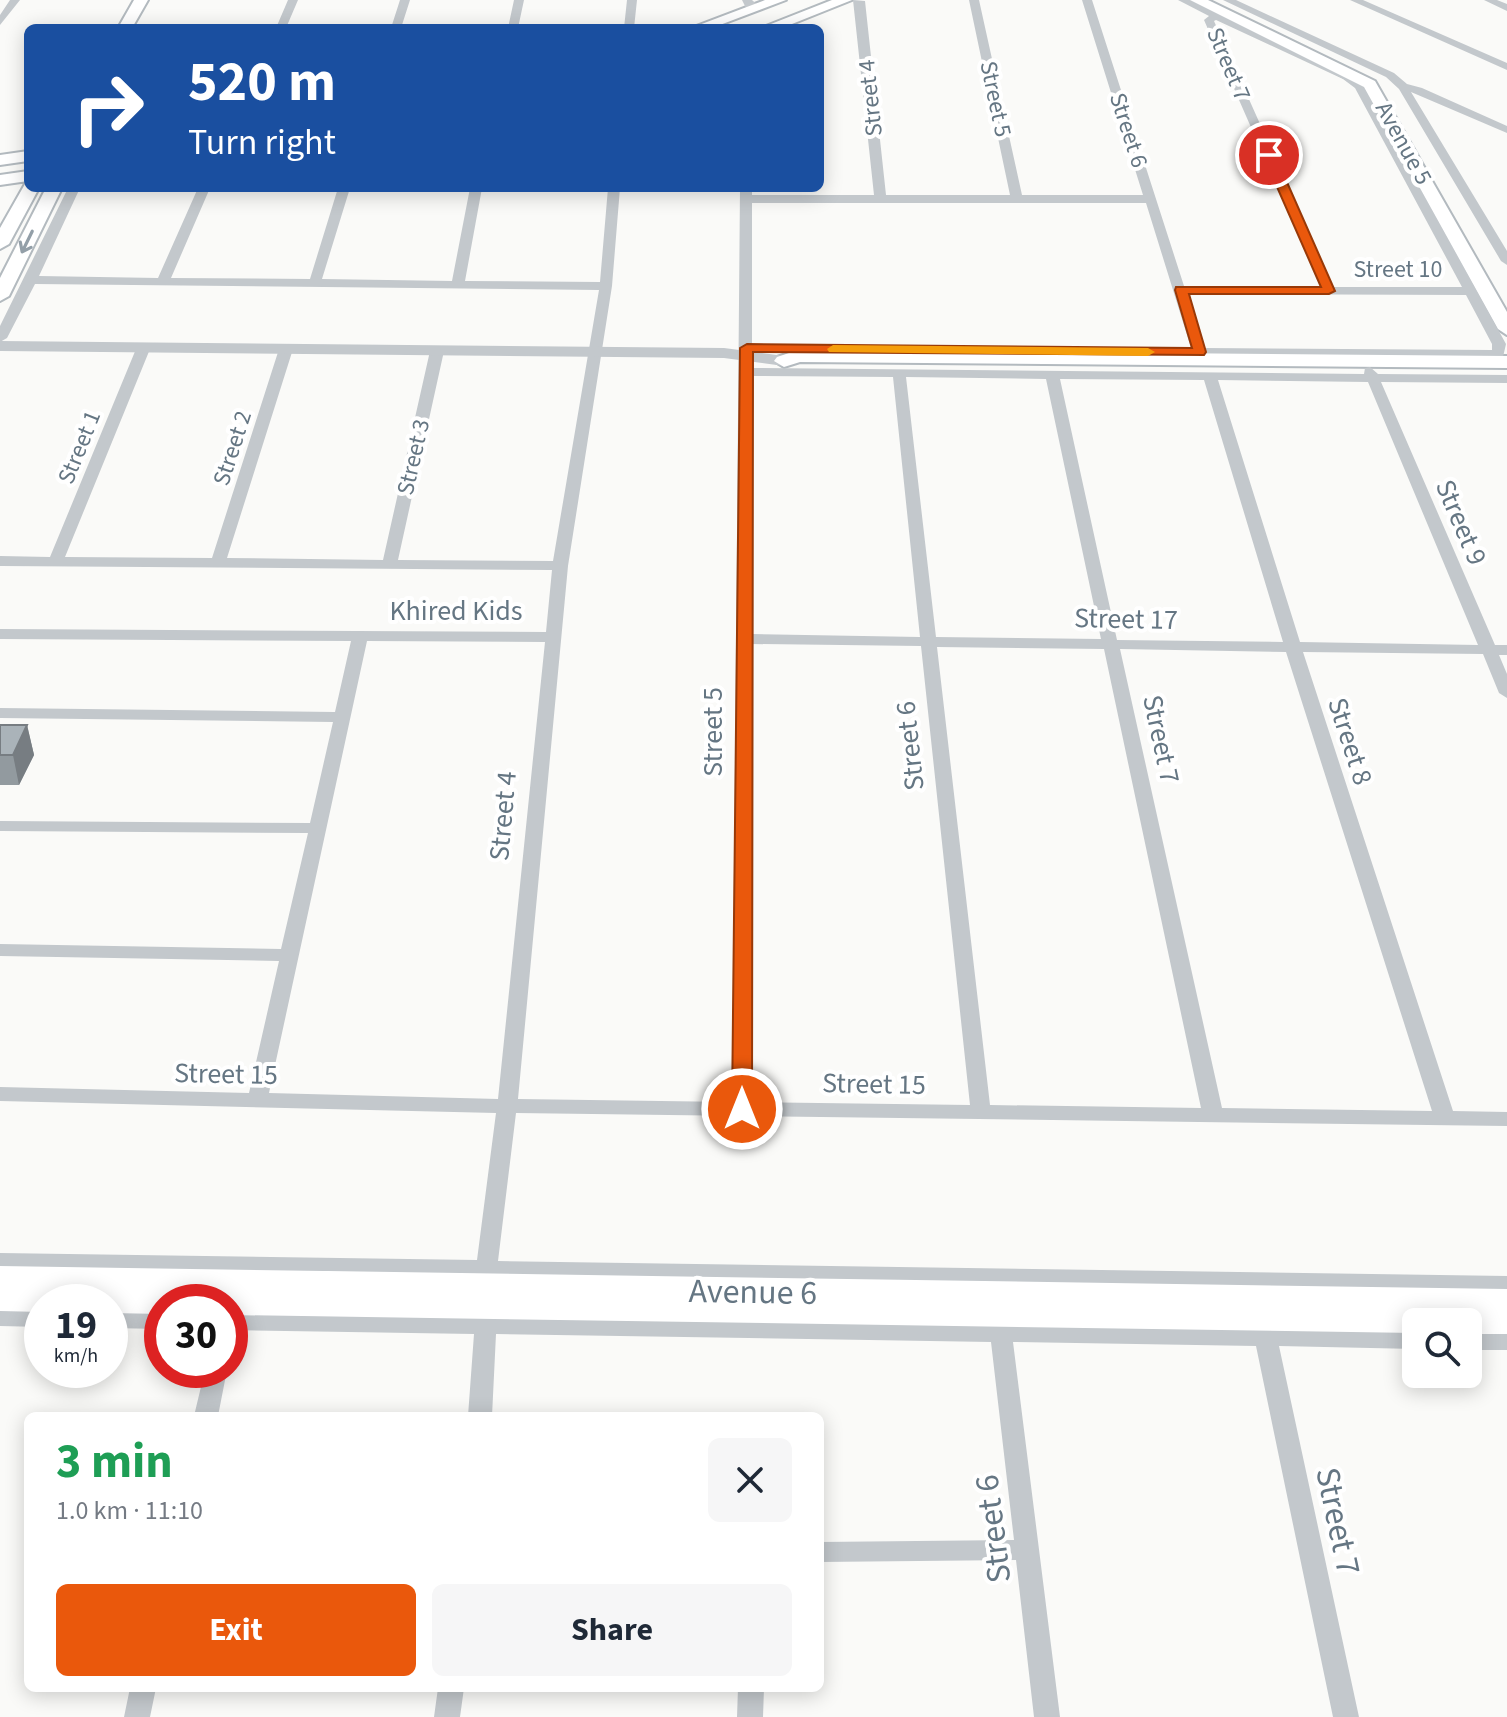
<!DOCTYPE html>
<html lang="en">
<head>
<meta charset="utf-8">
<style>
  :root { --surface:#fff; --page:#f6f6f7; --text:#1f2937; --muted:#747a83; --accent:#ea580c }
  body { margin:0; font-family:"Source Sans 3",sans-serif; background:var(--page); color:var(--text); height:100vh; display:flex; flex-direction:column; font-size:30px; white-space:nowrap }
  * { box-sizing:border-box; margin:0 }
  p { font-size:26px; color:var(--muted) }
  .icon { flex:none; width:44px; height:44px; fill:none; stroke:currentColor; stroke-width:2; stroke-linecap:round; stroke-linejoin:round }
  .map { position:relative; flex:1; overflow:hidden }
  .drawer { position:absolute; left:24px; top:1412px; width:800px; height:280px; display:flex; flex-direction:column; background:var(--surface); border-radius:12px; box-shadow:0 4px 20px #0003 }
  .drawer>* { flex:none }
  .guide { position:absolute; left:24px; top:24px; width:800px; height:168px; border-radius:12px; box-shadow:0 4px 20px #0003; background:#1a4fa0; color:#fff; overflow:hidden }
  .buttons { position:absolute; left:1402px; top:1308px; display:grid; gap:16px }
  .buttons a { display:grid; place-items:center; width:80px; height:80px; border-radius:12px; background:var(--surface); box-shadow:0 4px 20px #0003; font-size:40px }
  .speed { position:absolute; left:24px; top:1284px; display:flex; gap:16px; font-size:40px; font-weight:700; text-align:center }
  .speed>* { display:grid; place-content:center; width:104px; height:104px; border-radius:50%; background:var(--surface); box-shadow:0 4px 20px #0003; line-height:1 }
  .speed small { font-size:20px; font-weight:400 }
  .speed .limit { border:12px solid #d22; background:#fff; color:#111 }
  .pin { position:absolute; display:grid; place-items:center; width:68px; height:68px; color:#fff; margin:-34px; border:4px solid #fff; border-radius:50%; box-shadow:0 2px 8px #0007 }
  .me { position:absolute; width:88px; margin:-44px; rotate:0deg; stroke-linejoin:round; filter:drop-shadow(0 0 6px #0008) }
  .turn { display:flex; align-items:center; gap:28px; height:168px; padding:0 32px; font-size:36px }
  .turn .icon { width:104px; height:104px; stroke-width:2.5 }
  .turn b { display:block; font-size:56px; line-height:68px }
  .round { display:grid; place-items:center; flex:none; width:84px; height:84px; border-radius:12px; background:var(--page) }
  .head { display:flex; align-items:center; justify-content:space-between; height:136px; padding:0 32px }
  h1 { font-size:48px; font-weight:700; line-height:60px; color:#1e9e55 }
  .action { display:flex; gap:16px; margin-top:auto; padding:16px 32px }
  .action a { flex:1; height:92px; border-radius:12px; background:var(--accent); color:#fff; font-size:32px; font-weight:700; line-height:92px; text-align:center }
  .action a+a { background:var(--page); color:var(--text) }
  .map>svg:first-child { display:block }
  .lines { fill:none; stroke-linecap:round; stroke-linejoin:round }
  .secondary-casing { stroke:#b3babf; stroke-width:4 }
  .minor { fill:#c3c8cc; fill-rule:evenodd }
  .tertiary { fill:#c3c8cc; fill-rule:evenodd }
  .secondary { fill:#fff; fill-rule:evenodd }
  .wall { fill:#929a9f }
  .shaded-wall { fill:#777d82 }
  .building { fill:#aab3b9; stroke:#777d82; stroke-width:2 }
  .oneway { stroke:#939fa8 }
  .route { fill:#ea580c; stroke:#983908; stroke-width:2 }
  .slow { fill:#f59e0b }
  .labels { text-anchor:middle; stroke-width:8; stroke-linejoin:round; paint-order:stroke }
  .far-street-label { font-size:24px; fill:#657683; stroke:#fff }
  .street-label { font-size:28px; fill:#657683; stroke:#fff }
  .near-street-label { font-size:34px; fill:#657683; stroke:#fff }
</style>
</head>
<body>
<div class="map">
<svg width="1507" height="1717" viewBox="0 0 1507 1717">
  <rect width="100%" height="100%" fill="#fafaf8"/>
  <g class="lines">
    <defs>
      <path id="secondary" d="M 134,0 L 148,0 L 132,28 L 118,28 Z
        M 765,0 L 786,0 L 712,28 L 691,28 Z
        M 832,0 L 852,0 L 782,28 L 761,28 Z
        M 1190,0 L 1208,0 L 1375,81 L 1507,312 L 1507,335 L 1498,329 L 1364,87 Z
        M 28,151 L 28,161 L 0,165 L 0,155 Z
        M 28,171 L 28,181 L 0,185 L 0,175 Z
        M 25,184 L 28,184 L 28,188 L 39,188 L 9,244 L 0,249 L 0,228 Z
        M 46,188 L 62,188 L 9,296 L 0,301 L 0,278 Z
        M 798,350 L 1507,356 L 1507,368 L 800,362 L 784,367 L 774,361 L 777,357 Z
        M 0,1266 L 1507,1289 L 1507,1334 L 1468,1334 L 1468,1322 L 1416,1322 L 1416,1333 L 230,1315 L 230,1302 L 215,1302 L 224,1293 L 169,1292 L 178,1302 L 162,1302 L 162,1314 L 110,1313 L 110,1302 L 42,1302 L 42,1312 L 0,1311 Z"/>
    </defs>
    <use href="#secondary" class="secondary-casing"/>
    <path class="minor" d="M 10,0 L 20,0 L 0,25 L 0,15 Z
      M 288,0 L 298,0 L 286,28 L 276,28 Z
      M 400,0 L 410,0 L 401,28 L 391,28 Z
      M 514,0 L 524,0 L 518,28 L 508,28 Z
      M 627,0 L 637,0 L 634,28 L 624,28 Z
      M 742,0 L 752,0 L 761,8 L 756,11 L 746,8 Z
      M 853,0 L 865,1 L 886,195 L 1010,195 L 969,0 L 979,0 L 1022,195 L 1143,195 L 1082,0 L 1092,0 L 1184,286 L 1321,287 L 1204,20 L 1209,16 L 1178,0 L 1191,0 L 1351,75 L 1364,86 L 1506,344 L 1503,357 L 752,352 L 752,368 L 1364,374 L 1365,368 L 1370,367 L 1378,374 L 1507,375 L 1507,383 L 1381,382 L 1495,645 L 1507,645 L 1507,655 L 1499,655 L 1507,674 L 1507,698 L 1499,693 L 1483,654 L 1303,652 L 1453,1111 L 1507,1112 L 1507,1126 L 516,1113 L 498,1261 L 1507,1276 L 1507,1292 L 497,1277 L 493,1287 L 485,1289 L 477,1287 L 475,1276 L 0,1269 L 0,1253 L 477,1260 L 496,1113 L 0,1101 L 0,1087 L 249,1093 L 279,961 L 0,956 L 0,944 L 281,949 L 308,833 L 0,831 L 0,821 L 310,823 L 333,722 L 0,718 L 0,708 L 335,712 L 351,641 L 0,639 L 0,629 L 546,632 L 552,570 L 0,566 L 0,556 L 50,557 L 136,349 L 143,345 L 150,349 L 65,557 L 212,558 L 279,349 L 286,345 L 293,349 L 227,558 L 383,560 L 430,351 L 437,347 L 444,351 L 398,560 L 553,561 L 599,290 L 35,284 L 7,338 L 0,342 L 0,326 L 68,188 L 80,188 L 39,276 L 158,278 L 198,188 L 210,188 L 171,278 L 310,279 L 338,188 L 350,188 L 322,279 L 452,281 L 470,188 L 482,188 L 465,281 L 600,282 L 608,188 L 620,188 L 612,286 L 568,566 L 518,1099 L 732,1102 L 740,188 L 752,188 L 752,195 L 874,195 ZM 1216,20 L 1343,79 L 1355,88 L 1462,287 L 1333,287 L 1214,21 ZM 752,203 L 1146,203 L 1191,348 L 752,344 ZM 1187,294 L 1466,295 L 1492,344 L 1492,350 L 1204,348 ZM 752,376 L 893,377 L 920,637 L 752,634 ZM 906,377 L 1046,379 L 1101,639 L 936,637 ZM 1060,379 L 1204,380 L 1283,642 L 1117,640 ZM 1218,380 L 1368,382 L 1478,645 L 1300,642 ZM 367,641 L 545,642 L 498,1099 L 269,1093 ZM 752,644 L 921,646 L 970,1105 L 752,1102 ZM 937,647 L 1104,649 L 1201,1108 L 990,1105 ZM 1120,649 L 1286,652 L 1432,1111 L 1222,1108 Z
      M 1223,0 L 1236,0 L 1394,73 L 1407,84 L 1422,88 L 1507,126 L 1507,133 L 1411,92 L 1507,251 L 1507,265 L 1501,261 L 1399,89 L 1386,77 Z
      M 1350,0 L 1363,0 L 1507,63 L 1507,70 Z
      M 1484,0 L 1497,0 L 1507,4 L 1507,11 Z
      M 486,1307 L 494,1309 L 497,1318 L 1416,1331 L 1416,1349 L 1279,1346 L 1359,1717 L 1333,1717 L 1256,1346 L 1013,1342 L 1060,1717 L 1034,1717 L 1016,1560 L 820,1562 L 820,1542 L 1014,1540 L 991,1342 L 496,1334 L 492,1416 L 468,1416 L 474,1334 L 230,1330 L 230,1314 L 475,1317 L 478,1309 Z
      M 0,1310 L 42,1311 L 42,1327 L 0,1326 Z
      M 110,1312 L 162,1313 L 162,1329 L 110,1328 Z
      M 1468,1332 L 1507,1332 L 1507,1350 L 1468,1350 Z
      M 205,1370 L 227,1370 L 218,1416 L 194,1416 Z
      M 130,1688 L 156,1688 L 150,1717 L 124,1717 Z
      M 438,1688 L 464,1688 L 460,1717 L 434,1717 Z
      M 738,1688 L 764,1688 L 763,1717 L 737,1717 Z"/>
    <path class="tertiary" d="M 0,341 L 724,348 L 784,356 L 793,361 L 784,366 L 724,358 L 0,351 Z"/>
    <use href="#secondary" class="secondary"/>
  </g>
  <path class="wall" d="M 0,725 L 27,725 L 34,755 L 19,785 L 0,785 Z"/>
  <path class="shaded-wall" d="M 27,725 L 34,755 L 19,785 L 13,755 Z"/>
  <path class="building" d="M 0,725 L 27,725 L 13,755 L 0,755 Z"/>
  <defs><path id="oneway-shaft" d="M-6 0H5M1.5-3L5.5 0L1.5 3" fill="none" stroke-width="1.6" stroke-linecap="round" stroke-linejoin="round" transform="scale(2)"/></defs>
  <use class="oneway" href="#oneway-shaft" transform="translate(27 242) rotate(116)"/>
  <path class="route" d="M 1269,152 L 1275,155 L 1335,291 L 1329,294 L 1189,294 L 1206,352 L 1204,355 L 753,352 L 752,1109 L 749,1114 L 735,1114 L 732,1109 L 740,348 L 747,344 L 1192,348 L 1175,290 L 1176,287 L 1321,287 L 1263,155 Z"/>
  <path class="slow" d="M 833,345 L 1148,348 L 1155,352 L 1148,356 L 829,352 L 827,349 Z"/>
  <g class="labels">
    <g class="far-street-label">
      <text transform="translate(1229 64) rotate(67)" y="8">Street 7</text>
      <text transform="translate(870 98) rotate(-96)" y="8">Street 4</text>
      <text transform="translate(996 99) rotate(78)" y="8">Street 5</text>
      <text transform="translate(1129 130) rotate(72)" y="8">Street 6</text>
      <text transform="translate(1404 143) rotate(61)" y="8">Avenue 5</text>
      <text x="1398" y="277">Street 10</text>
      <text transform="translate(79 447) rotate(-68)" y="8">Street 1</text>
      <text transform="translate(232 448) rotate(-72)" y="8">Street 2</text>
      <text transform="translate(413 457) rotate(-77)" y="8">Street 3</text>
    </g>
    <g class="street-label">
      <text transform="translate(1462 522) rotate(67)" y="10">Street 9</text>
      <text x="456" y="620">Khired Kids</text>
      <text transform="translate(1126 618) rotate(1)" y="10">Street 17</text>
      <text transform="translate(712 732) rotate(-90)" y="10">Street 5</text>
      <text transform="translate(1162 739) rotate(78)" y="10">Street 7</text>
      <text transform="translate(1351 741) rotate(72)" y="10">Street 8</text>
      <text transform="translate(909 746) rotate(-96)" y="10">Street 6</text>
      <text transform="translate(502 816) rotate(-85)" y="10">Street 4</text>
      <text transform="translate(226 1073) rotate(1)" y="10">Street 15</text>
      <text transform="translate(874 1083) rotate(1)" y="10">Street 15</text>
    </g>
    <g class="near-street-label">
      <text transform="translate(753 1291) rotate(1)" y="12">Avenue 6</text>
      <text transform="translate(1339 1521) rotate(78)" y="12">Street 7</text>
      <text transform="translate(992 1529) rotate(-97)" y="12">Street 6</text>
    </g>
  </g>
</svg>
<div class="buttons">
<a><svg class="icon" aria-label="search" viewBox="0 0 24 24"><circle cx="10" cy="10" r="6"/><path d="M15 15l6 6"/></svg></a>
</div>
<div class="speed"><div>19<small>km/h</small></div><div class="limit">30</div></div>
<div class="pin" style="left:1269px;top:155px;background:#d93025"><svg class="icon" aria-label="arrive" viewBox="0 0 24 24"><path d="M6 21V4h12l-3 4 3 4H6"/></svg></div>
<svg class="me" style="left:742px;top:1109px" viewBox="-20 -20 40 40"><circle r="17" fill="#ea580c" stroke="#fff" stroke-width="3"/><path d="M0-11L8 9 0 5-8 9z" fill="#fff"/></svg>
<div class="guide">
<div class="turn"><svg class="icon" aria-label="right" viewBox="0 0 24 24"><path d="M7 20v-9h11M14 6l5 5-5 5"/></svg><div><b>520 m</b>Turn right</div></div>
</div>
<section class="drawer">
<div class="head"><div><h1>3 min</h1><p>1.0 km · 11:10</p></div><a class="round"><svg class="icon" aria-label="close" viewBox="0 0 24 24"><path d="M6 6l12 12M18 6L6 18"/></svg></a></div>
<div class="action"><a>Exit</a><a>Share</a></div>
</section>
</div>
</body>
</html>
